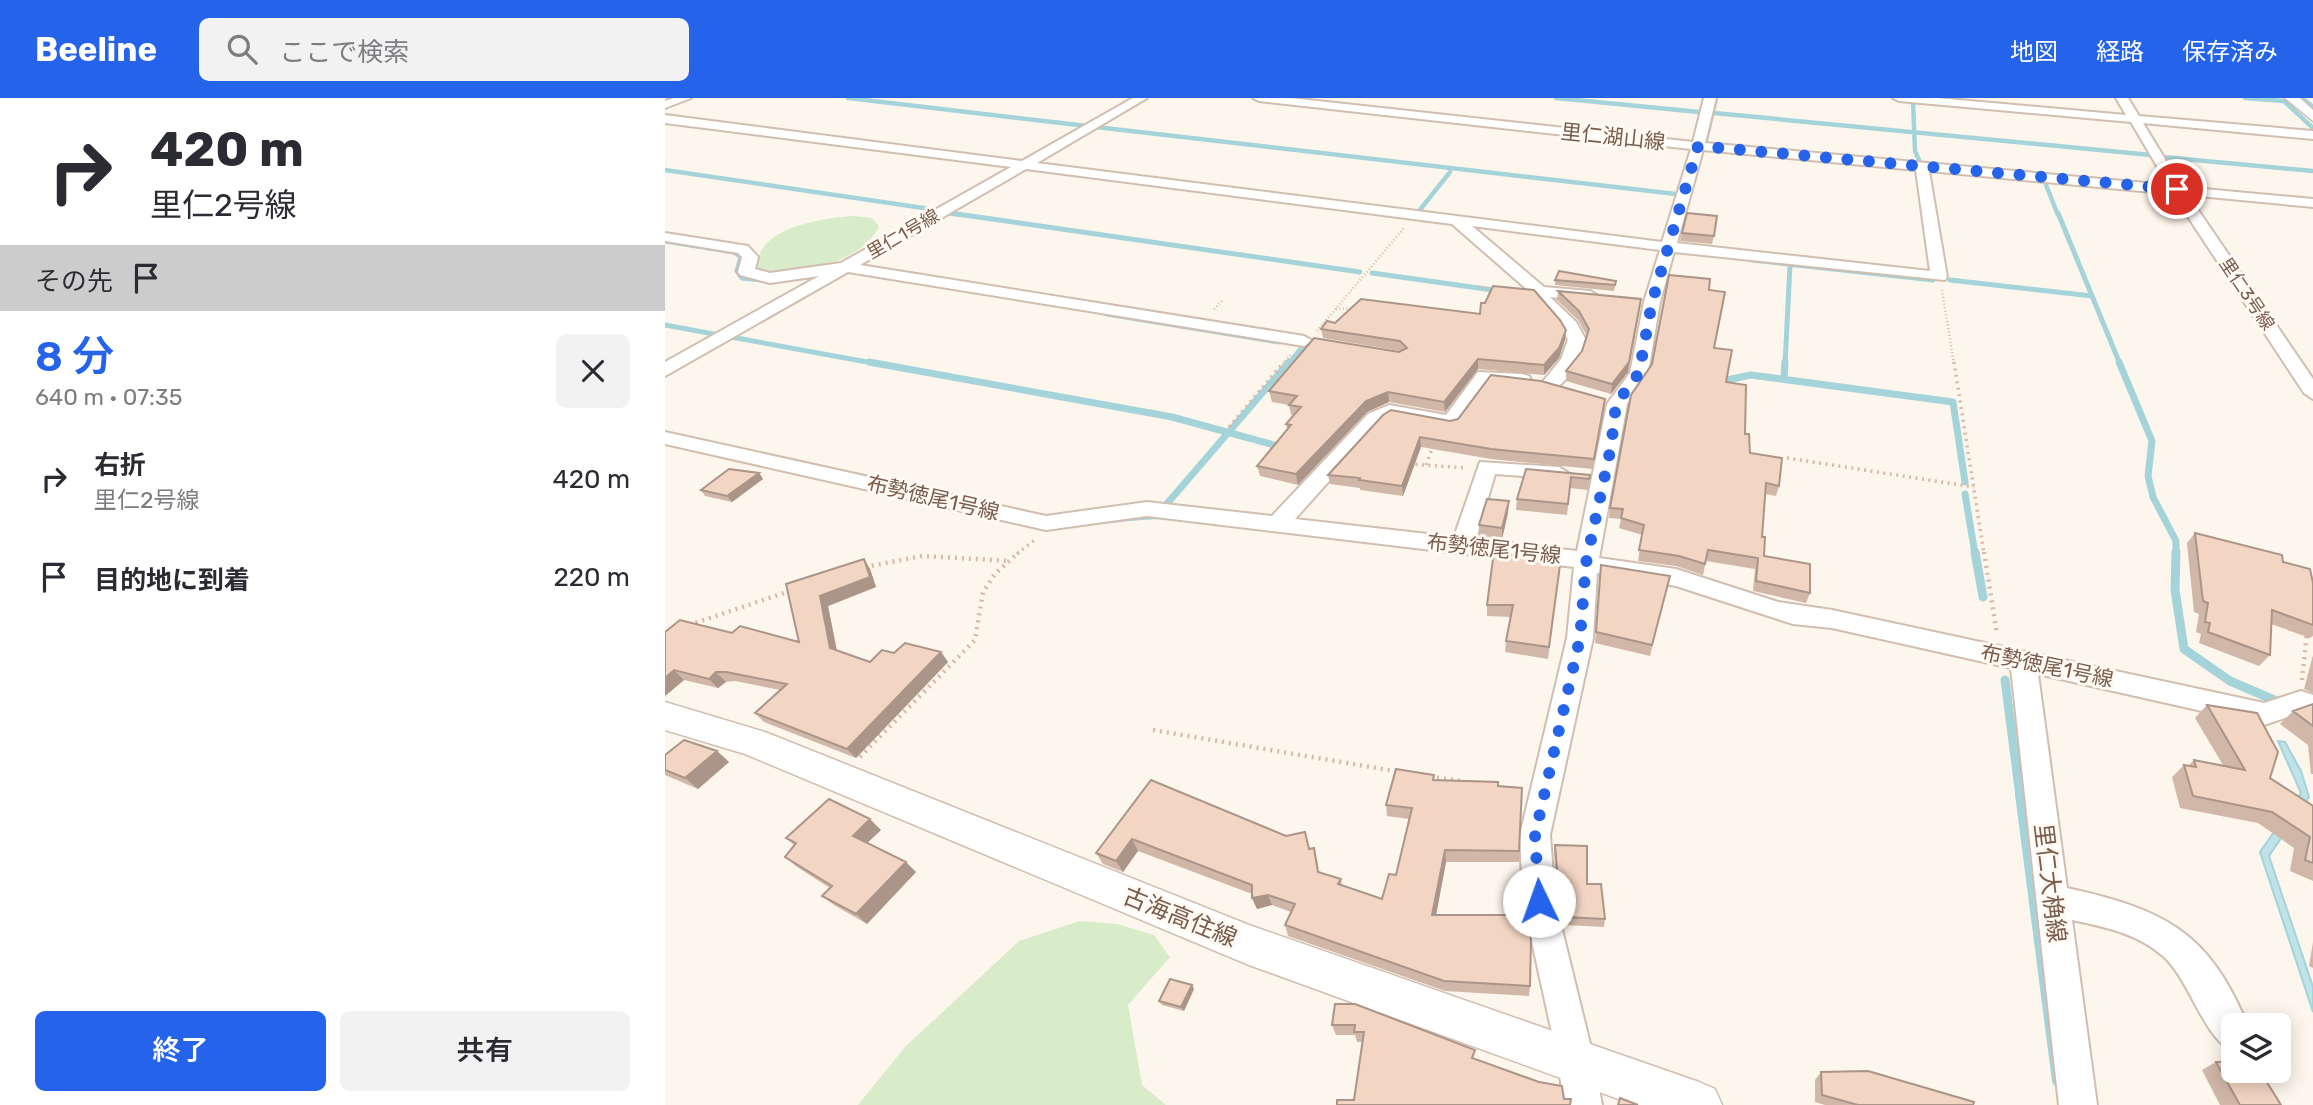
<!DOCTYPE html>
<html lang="ja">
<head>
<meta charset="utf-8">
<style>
  :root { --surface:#fff; --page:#f2f2f3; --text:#2b2b33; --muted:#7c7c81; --accent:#2563eb }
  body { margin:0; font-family:Rubik,"Noto Sans JP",sans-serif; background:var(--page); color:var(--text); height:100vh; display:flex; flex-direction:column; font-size:26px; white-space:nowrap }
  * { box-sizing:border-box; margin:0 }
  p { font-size:23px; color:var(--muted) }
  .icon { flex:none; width:38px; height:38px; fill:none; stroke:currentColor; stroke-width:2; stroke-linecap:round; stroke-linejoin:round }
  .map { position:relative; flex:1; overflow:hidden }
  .sheet { display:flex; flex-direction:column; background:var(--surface); width:665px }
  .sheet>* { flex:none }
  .guide { background:#fff; color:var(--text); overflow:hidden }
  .fabs { position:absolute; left:1556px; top:915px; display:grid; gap:14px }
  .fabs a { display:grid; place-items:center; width:70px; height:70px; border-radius:10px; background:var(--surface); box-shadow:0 4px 18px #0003; font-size:35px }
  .pin { position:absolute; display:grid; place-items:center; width:60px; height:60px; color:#fff; margin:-30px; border:4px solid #fff; border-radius:50%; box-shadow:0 2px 7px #0007 }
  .me { position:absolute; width:77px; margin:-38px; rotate:357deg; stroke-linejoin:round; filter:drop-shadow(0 0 5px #0008) }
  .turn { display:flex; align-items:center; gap:24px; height:147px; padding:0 35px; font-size:32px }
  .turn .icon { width:91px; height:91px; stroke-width:2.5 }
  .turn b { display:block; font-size:49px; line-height:60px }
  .then { display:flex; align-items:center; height:66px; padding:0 35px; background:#0003; gap:14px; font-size:26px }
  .round { display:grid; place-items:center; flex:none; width:74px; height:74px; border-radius:10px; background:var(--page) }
  .headline { display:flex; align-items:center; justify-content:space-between; height:119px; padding:0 35px }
  h1 { font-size:42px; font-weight:600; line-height:52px; color:var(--accent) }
  .button { display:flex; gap:14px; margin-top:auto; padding:14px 35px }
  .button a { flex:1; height:80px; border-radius:10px; background:var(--accent); color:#fff; font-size:28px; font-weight:600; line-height:80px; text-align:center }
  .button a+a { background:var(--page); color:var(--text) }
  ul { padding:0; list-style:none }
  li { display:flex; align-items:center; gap:21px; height:98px; padding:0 35px }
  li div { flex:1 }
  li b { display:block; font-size:26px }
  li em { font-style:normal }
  header { display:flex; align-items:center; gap:42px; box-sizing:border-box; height:98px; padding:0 35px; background:var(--accent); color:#fff }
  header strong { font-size:33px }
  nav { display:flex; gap:38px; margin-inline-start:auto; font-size:24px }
  .search { width:490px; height:63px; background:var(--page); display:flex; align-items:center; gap:18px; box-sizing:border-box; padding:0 24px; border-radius:10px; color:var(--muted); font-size:26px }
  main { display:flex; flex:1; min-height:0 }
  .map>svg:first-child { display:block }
  .green { fill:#d8ecc9 }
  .water { fill:#bfe3e8; stroke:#a5d3da; stroke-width:2 }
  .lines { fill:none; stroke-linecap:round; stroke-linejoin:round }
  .stream-far4 { stroke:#a5d3da; stroke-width:4.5 }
  .stream-far3 { stroke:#a5d3da; stroke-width:5 }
  .stream-far2 { stroke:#a5d3da; stroke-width:7 }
  .stream-far1 { stroke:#a5d3da; stroke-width:9 }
  .stream { stroke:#a5d3da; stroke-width:10 }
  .minor-casing { stroke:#d1beb0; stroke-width:4 }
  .tertiary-casing { stroke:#d1beb0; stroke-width:3 }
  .path-far2 { stroke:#d9b8a5; stroke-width:2.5; stroke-dasharray:1 2.5; stroke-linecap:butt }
  .path-far1 { stroke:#d9b8a5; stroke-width:3.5; stroke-dasharray:2 4.5; stroke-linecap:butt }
  .path { stroke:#d9b8a5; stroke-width:4.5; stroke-dasharray:2 5; stroke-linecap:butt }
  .minor { fill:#fff; fill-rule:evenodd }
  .tertiary { fill:#fff; fill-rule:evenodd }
  .wall { fill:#d1b7a8 }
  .shaded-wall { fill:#aa9588 }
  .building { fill:#f3d5c3; stroke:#aa9588; stroke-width:2 }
  .route { stroke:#2563eb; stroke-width:12; stroke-dasharray:0 21.6 }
  .labels { text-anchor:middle; stroke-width:6; stroke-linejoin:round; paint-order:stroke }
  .far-street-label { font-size:18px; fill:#7a5c4d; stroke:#fffaf3 }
  .street-label { font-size:21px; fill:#7a5c4d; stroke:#fffaf3 }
  .near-street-label { font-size:24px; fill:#7a5c4d; stroke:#fffaf3 }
</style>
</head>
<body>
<header>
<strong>Beeline</strong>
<div class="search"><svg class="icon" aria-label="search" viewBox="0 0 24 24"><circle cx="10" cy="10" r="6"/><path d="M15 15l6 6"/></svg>ここで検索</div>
<nav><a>地図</a><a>経路</a><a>保存済み</a></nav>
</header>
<main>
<section class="sheet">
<div class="guide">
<div class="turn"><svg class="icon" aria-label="right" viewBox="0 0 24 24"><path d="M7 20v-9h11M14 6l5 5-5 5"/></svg><div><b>420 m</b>里仁2号線</div></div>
<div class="then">その先<svg class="icon" aria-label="arrive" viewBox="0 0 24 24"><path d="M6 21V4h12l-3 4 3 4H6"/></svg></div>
</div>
<div class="headline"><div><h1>8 分</h1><p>640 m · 07:35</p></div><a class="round"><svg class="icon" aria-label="close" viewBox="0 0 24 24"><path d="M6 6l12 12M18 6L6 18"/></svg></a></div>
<ul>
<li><svg class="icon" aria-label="right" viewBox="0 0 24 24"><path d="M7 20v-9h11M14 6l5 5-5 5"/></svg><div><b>右折</b><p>里仁2号線</p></div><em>420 m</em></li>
<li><svg class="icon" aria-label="arrive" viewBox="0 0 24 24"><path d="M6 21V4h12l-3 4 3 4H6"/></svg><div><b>目的地に到着</b></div><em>220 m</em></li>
</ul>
<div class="button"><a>終了</a><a>共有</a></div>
</section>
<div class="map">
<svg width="1648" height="1007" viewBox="0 0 1648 1007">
  <rect width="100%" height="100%" fill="#fdf6ec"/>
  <path class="green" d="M 188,118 L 207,120 L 214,128 C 200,164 127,181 93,172 C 87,130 157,120 188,118 Z
    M 415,823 L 452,826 L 489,837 L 505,859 L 463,907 L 477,987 L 501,1007 L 193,1007 L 240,949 L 354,843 Z"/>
  <path class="water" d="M 503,417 L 904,466 L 904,469 L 501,420 C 461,420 423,429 383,429 L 463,418 Z
    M 1613,643 L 1620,644 L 1636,673 L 1644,699 L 1604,758 L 1648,889 L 1648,914 L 1595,754 L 1636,695 Z"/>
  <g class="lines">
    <path class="stream-far4" d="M 183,0 L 422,28
      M 891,0 L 1034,14
      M 1580,0 L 1619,3 L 1648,30
      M 1637,0 L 1648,9
      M 1248,3 L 1250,53 L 1254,62
      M 1049,15 L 1486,57
      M 431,29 L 1011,96
      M 1040,46 L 1051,0
      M 1498,59 L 1648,73
      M 0,72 L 272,112
      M 1381,87 L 1393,117
      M 754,113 L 785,74
      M 282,115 L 297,117"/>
    <path class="stream-far3" d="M 285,115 L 695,174
      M 1393,115 L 1455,266
      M 0,143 L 69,154 L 76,159 L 72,173 L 77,180 L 108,183
      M 1087,162 L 1268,182
      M 707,175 L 835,193
      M 1285,182 L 1427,198
      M 442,216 L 613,244
      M 0,227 L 54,237
      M 66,239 L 213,266
      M 623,266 L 640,246
      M 1120,266 L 1125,167"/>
    <path class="stream-far2" d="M 204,264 L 507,319 L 620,350
      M 1454,264 L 1487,343 L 1483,378 L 1488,399 L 1511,443 L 1511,456
      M 1119,281 L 1120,264
      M 1052,284 L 1086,277 L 1288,304 L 1300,384
      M 1300,396 L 1310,456
      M 500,408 L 624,264"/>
    <path class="stream-far1" d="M 1310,454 L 1318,499
      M 1511,454 L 1510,492 L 1519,551 L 1565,583 L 1609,602
      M 1340,582 L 1355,698"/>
    <path class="stream" d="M 1355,696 L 1392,983"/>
    <defs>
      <path id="minor" d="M 9,0 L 26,0 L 0,10 L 0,3 Z
        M 468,0 L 482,0 L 372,65 L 997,144 L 1026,51 L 594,3 L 588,0 L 625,0 L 1028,44 L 1039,0 L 1051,0 L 1040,45 L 1503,87 L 1466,24 L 1234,3 L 1228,0 L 1272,0 L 1461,17 L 1451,0 L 1463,0 L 1474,18 L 1648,33 L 1648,41 L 1478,25 L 1517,89 L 1648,101 L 1648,109 L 1523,97 L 1648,281 L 1648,301 L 1639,295 L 1508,96 L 1264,73 L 1282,179 L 1280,182 L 1009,154 L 995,204 L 983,275 L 962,306 L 934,460 L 1011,471 L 1113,504 L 1167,512 L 1599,605 L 1636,593 L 1648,597 L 1648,620 L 1635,615 L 1599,627 L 1373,576 L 1402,790 C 1498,811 1544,833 1583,928 L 1568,928 L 1568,953 C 1539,941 1525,882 1498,858 C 1472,835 1439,829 1407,822 L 1432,1007 L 1394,1007 L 1346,570 L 1167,530 L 1128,526 L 1011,488 L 932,475 L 928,540 L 885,737 L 890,803 L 929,962 L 937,1007 L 899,1007 L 893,962 L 858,803 L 855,737 L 902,540 L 909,469 L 482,418 L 381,432 L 0,346 L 0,334 L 381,418 L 482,404 L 607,418 L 703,316 L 724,307 L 781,317 L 813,274 L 857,276 L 864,278 L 866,282 L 864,286 L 825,284 L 793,328 L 786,330 L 727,319 L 717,324 L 630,421 L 789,439 L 815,364 L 894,369 L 905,376 L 901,381 L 830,376 L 811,441 L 912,453 L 942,306 L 965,275 L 979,204 L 995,152 L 807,128 L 879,189 L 925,193 L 933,198 L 925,203 L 885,199 L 911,224 L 921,242 C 915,259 904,287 885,292 L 876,286 L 896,261 L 903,242 L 897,230 L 865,194 L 787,126 L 361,71 L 195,167 L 639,238 L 648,243 L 639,248 L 183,174 L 0,278 L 0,264 L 154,178 L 105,185 L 75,177 L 73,174 L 77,159 L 73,155 L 0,143 L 0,135 L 83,148 L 93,159 L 90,171 L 105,175 L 176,165 L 346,69 L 0,25 L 0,17 L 357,63 ZM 1038,52 L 1251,72 L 1265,173 L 1012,145 Z"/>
      <path id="tertiary" d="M 1620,0 L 1635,0 L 1648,12 L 1648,23 Z
        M 0,604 L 100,634 L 584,827 L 1034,984 L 1050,991 L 1057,1007 L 970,1007 L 584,867 L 80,656 L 0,632 Z"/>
    </defs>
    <use href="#minor" class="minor-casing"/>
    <use href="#tertiary" class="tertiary-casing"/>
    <path class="path-far2" d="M 810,188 L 830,191
      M 1277,192 L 1289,266
      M 549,211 L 558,202
      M 671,211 L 690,210
      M 652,233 L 739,130
      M 618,266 L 625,257"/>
    <path class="path-far1" d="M 1289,264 L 1319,456
      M 564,329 L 619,264
      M 1122,360 L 1309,389
      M 744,366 L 802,370
      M 761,367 L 768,348
      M 352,456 L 371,441"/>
    <path class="path" d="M 1319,454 L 1332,536
      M 200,469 L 257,458 L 345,463
      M 24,527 L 128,492
      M 1637,582 L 1642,535
      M 488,632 L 735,674
      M 195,659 L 310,542 L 318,494 L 330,476 L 354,454
      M 765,679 L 798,683"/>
    <use href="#minor" class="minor"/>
    <use href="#tertiary" class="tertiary"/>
  </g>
  <path class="wall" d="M 1017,135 L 1049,138 L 1047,146 L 1015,143 Z
    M 890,182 L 951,183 L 949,193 L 890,187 Z
    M 1044,192 L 1049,250 L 1080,336 L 1085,355 L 1114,388 L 1111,398 L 1100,396 L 1097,439 L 1099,458 L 1145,495 L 1141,505 L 1088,493 L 1090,471 L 1041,463 L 1038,477 L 1011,468 L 973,463 L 977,437 L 954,430 L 956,421 L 944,420 L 945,410 Z
    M 893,193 L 975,210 L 963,274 L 946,296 L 901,283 L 901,273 L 917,253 L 922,238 L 913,222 L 892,202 Z
    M 670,225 L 901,232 L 900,242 L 894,260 L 879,277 L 813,271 L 780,314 L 724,304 L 702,314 L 633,387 L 595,378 L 592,368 L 622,331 L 621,326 L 629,317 L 626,317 L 624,307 L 607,304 L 604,293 L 735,253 L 658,240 L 656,231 Z
    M 939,311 L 928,371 L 826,361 L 756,349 L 738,398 L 695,392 L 695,390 L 665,386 L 663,377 L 785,323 Z
    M 861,371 L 925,377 L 923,392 L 905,390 L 902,417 L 851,412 L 852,401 Z
    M 94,375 L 98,381 L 67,404 L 40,398 L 36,392 Z
    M 843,415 L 837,441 L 814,439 L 814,427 Z
    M 1530,435 L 1648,485 L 1648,538 L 1645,540 L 1606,526 L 1605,557 L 1594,568 L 1534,545 L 1536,536 L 1531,534 L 1534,516 L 1529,514 L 1522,445 Z
    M 199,461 L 205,471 L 211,489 L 163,508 L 172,552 L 205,564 L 229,555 L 276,554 L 283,564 L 191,660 L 99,624 L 90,615 L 115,592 L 70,583 L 61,584 L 53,590 L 19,582 L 0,598 L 0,534 L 67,535 L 134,544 Z
    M 936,467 L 1002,489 L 985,558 L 930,545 Z
    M 894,478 L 883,561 L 840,554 L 841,543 L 846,519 L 822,518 L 822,507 Z
    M 1648,557 L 1648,595 L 1639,591 Z
    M 1648,606 L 1648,676 L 1646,676 L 1643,647 L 1615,626 L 1628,613 Z
    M 1542,607 L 1605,680 L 1648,707 L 1648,703 L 1648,783 L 1625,773 L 1629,750 L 1593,725 L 1515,710 L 1507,679 L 1519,667 L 1524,667 L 1529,662 L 1558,667 L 1530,620 Z
    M 52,653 L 64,664 L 33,691 L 0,677 L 0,657 Z
    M 486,682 L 644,751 L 652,761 L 654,774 L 676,781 L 677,787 L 717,801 L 731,777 L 744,721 L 722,718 L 721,707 L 770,682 L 857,690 L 854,764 L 781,764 L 771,817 L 849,828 L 865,888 L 864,898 L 780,893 L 623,838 L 620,827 L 626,814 L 607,807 L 592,811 L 587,800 L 587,796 L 473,753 L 458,774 L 438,766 L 431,755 Z
    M 216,732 L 202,745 L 251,774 L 202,826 L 169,807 L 157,798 L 165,790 L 132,769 L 120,759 L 129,747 L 121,740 Z
    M 890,747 L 922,786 L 940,821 L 939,829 L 899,827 L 893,803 L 889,755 Z
    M 1648,844 L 1648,870 L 1644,868 Z
    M 529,891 L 519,913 L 497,907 L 494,903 Z
    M 670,906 L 810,952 L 689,1002 L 698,944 L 692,944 L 690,937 L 671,937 L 667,927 Z
    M 1551,964 L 1616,1007 L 1555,1007 L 1537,972 Z
    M 1156,974 L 1308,1007 L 1160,1007 L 1150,1004 L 1150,982 Z"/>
  <path class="shaded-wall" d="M 976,201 L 963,274 L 946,296 L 947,286 Z
    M 901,232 L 900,242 L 894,260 L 879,277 L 879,267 Z
    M 813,261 L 813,271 L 780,314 L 779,304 Z
    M 723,294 L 724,304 L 702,314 L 633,387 L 631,376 L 701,303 Z
    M 755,339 L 756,349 L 738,398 L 737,388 Z
    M 94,375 L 98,381 L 67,404 L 62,398 Z
    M 844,403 L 843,415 L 837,441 L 837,430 Z
    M 199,461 L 205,471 L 211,489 L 163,508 L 173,559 L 165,550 L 155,498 Z
    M 276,554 L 283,564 L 191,660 L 182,651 Z
    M 9,572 L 19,582 L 0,598 L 0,580 Z
    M 51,574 L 61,584 L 53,590 L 44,581 Z
    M 52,653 L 64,664 L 33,691 L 20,680 Z
    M 205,721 L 216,732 L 199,748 L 188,738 Z
    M 467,741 L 473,753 L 458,774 L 451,763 Z
    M 780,752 L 781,764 L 769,828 L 767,817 Z
    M 241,764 L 251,774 L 202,826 L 191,816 Z
    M 603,797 L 607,807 L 592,811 L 587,800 Z
    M 527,887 L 529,891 L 519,913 L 516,909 Z"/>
  <path class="building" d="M 1022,115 L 1052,118 L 1049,138 L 1017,135 Z
    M 894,173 L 951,183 L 950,187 L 890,182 Z
    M 1004,177 L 1045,181 L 1044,192 L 1060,194 L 1049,250 L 1067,252 L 1061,284 L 1081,287 L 1080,336 L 1084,336 L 1085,355 L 1117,360 L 1114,388 L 1101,385 L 1097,439 L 1100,439 L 1099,458 L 1145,466 L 1145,495 L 1091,483 L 1093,460 L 1043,452 L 1040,466 L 1014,458 L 974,452 L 979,427 L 956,420 L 958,411 L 945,410 L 966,297 L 987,266 Z
    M 828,188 L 869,192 L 895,222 L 901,232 L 894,250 L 879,267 L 813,261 L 779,304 L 723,294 L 701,303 L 631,376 L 592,368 L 626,327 L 621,326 L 636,309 L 624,307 L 632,298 L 604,293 L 649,240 L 734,254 L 742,250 L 735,243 L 656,231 L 662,223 L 670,225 L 696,201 L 815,216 L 816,205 L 820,205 Z
    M 893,193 L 976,201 L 964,264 L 947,286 L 901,273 L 917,253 L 924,231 L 914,213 Z
    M 826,277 L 876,283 L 940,301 L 929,361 L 826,351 L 755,339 L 737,388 L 694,382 L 695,380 L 663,377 L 718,317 L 726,312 L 785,323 L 793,321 Z
    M 64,371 L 94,375 L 62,398 L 36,392 Z
    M 861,371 L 925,377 L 924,381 L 906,379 L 903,406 L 852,401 Z
    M 822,401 L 844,403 L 837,430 L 814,427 Z
    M 1530,435 L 1617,457 L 1618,464 L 1645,471 L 1648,485 L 1648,527 L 1607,512 L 1605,557 L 1543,534 L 1545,525 L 1540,524 L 1543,505 L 1538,503 Z
    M 829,453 L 895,467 L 884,549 L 841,543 L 848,507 L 822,507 Z
    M 199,461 L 205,479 L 155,498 L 165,550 L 205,564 L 217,552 L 229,555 L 240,545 L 276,554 L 182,651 L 90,615 L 122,586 L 61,574 L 51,574 L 44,581 L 9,572 L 0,580 L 0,534 L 15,522 L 67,535 L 75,528 L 134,544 L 121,486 Z
    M 936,467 L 1005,478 L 987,547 L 931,534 Z
    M 1648,606 L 1648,628 L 1628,613 Z
    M 1542,607 L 1592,615 L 1613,654 L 1605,680 L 1648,708 L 1648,765 L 1640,762 L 1645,739 L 1607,714 L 1528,698 L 1519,667 L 1531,669 L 1529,662 L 1580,672 Z
    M 19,642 L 52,653 L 20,680 L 0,672 L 0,657 Z
    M 731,671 L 769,677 L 768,682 L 833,684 L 833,688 L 857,690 L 854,753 L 780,752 L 767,817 L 848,817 L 849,828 L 861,829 L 866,841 L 865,888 L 779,883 L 620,827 L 630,806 L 603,797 L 587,800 L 587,787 L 467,741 L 451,763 L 431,755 L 486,682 L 621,738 L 640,734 L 644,751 L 649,750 L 653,774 L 676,781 L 673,786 L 717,801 L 724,776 L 731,777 L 747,710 L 721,707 Z
    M 164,701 L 205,721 L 188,738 L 241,764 L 191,816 L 157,798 L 167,788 L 120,759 L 131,745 L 121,740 Z
    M 890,747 L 922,748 L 922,786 L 936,786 L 940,821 L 900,819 L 894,795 Z
    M 505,881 L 527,887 L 516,909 L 494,903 Z
    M 670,906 L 690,906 L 810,952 L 807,960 L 874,984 L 897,988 L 899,1001 L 906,1001 L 905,1007 L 672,1007 L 672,1002 L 689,1002 L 699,934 L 689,934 L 690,927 L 667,927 Z
    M 1551,964 L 1568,964 L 1568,973 L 1595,973 L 1616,1007 L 1575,1007 Z
    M 1203,973 L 1309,1004 L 1308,1007 L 1193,1007 L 1157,997 L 1156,974 Z
    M 955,1000 L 973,1007 L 953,1007 Z"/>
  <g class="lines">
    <path class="route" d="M 874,803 L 870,737 L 915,540 L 921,465 L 946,349 L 951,306 L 974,275 L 987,204 L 1033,48 L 1512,91"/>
  </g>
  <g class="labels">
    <g class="far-street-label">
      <text transform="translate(238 136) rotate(-30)" y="6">里仁1号線</text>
      <text transform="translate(1582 196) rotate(56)" y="6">里仁3号線</text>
    </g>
    <g class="street-label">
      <text transform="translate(948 39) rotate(6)" y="7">里仁湖山線</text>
      <text transform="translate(268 400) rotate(13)" y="7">布勢徳尾1号線</text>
      <text transform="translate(829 451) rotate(6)" y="7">布勢徳尾1号線</text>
      <text transform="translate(1382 568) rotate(12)" y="7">布勢徳尾1号線</text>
    </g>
    <g class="near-street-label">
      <text transform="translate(1385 785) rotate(83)" y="8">里仁大桷線</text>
      <text transform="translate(515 819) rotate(22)" y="8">古海高住線</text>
    </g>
  </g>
</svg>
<div class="fabs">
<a><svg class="icon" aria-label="layers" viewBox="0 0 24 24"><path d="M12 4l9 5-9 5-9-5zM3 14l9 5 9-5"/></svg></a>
</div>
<div class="pin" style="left:1512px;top:91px;background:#d93025"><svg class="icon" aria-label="arrive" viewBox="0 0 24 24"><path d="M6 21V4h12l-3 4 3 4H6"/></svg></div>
<svg class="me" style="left:874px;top:803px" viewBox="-20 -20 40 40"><circle r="19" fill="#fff"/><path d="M0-13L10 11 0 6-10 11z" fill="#2563eb"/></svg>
</div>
</main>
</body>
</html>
